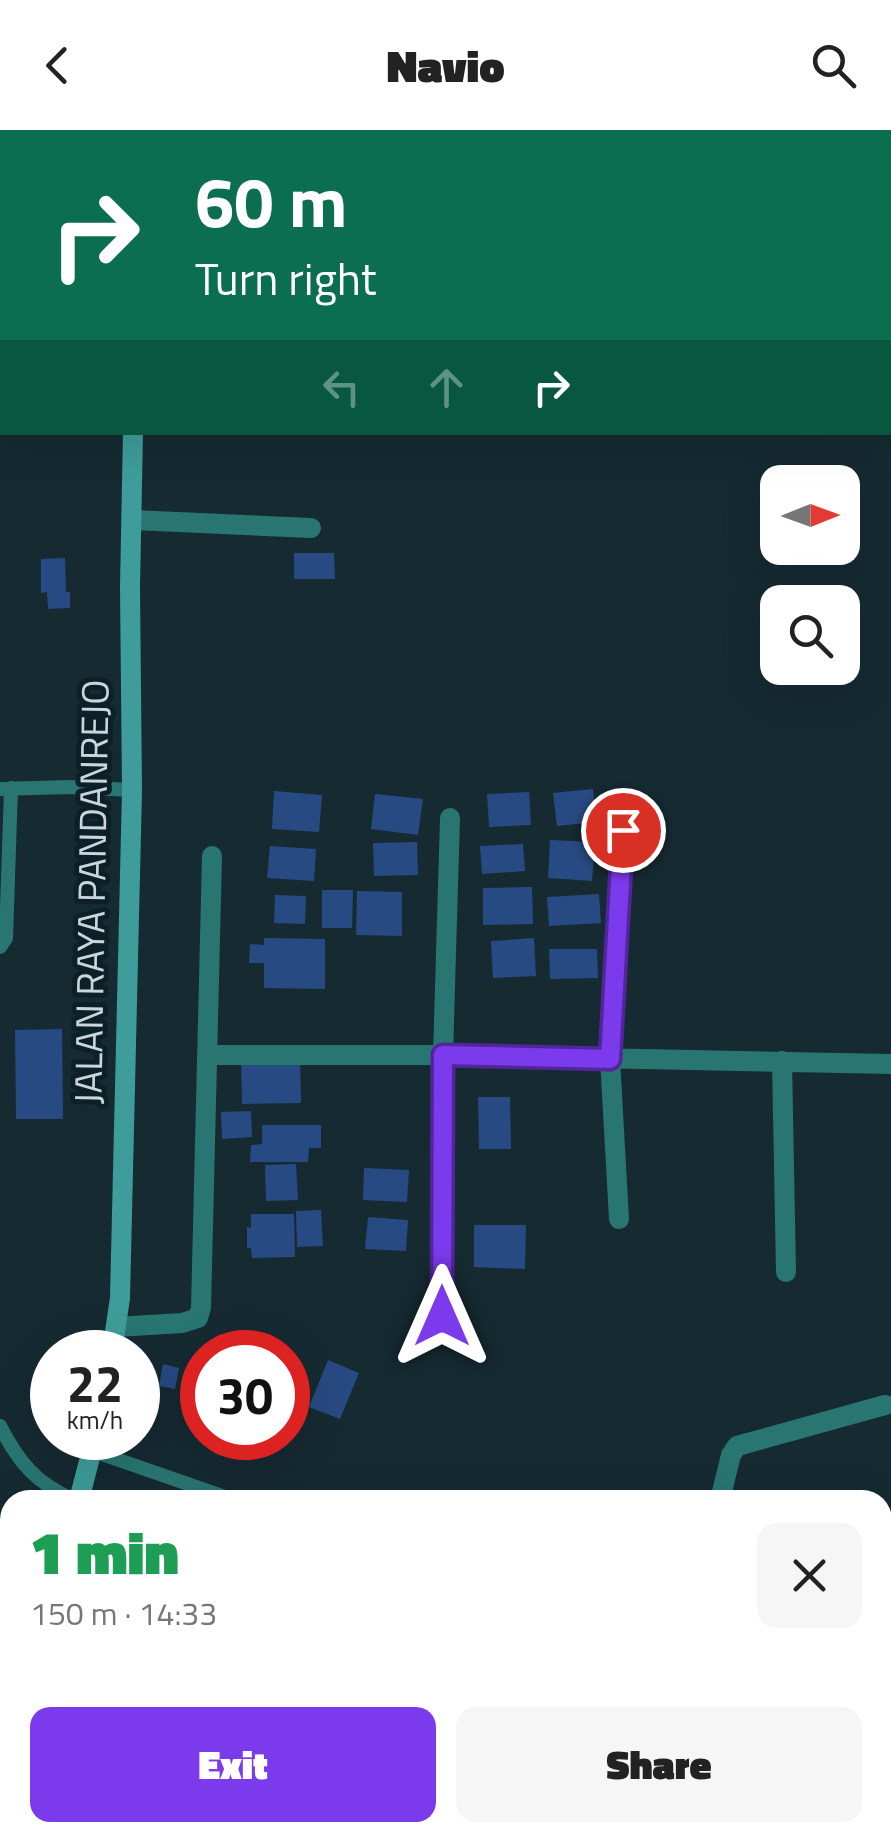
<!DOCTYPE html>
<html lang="en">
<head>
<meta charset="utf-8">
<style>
  :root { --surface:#fff; --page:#f6f6f6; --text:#222; --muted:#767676; --accent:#7c3aed }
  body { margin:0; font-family:"Titillium Web",sans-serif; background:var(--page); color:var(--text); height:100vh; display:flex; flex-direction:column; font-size:38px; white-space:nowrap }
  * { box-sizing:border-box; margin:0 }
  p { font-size:32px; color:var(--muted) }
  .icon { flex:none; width:55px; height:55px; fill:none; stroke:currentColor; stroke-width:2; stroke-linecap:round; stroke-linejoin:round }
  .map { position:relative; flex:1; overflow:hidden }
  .sheet { position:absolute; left:0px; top:1360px; width:892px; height:352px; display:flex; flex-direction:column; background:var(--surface); border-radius:30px 30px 0 0; box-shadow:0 10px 40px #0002 }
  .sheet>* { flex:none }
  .hud { position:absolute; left:0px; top:0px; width:892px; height:305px; box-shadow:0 10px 40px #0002; background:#0b6e4f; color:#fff; overflow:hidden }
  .needle { width:65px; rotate:89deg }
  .fabs { position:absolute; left:760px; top:335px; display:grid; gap:20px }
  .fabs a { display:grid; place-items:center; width:100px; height:100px; border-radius:20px; background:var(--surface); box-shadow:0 10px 40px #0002; font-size:50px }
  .speed { position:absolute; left:30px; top:1200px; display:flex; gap:20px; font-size:50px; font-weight:700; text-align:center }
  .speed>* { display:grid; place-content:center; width:130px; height:130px; border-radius:50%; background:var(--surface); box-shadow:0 10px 40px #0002; line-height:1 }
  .speed small { font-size:25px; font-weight:400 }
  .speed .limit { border:15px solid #d22; background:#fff; color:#111 }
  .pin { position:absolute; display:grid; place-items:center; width:85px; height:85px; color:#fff; margin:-42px; border:5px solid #fff; border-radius:50%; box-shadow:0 2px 10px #0007 }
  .me { position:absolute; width:110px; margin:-55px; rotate:0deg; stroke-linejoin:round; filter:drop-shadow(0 0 8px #0008) }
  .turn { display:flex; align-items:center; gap:35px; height:210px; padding:0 30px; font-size:45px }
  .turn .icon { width:130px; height:130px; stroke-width:2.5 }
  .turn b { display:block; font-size:70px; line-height:85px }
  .lanes { display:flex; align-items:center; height:95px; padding:0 30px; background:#0003; justify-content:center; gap:50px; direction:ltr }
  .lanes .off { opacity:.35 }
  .round { display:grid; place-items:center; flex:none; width:105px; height:105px; border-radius:20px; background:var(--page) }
  .headline { display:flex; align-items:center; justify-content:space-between; height:170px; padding:0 30px }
  h1 { font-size:60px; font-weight:800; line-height:75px; color:#1e9e55 }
  .primary-button { display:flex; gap:20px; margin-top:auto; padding:20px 30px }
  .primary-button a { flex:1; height:115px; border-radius:20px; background:var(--accent); color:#fff; font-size:40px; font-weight:800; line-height:115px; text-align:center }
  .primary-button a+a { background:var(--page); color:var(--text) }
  header { display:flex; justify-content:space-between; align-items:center; height:130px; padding:0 30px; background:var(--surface); font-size:45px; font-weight:800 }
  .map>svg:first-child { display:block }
  .building { fill:#284a82 }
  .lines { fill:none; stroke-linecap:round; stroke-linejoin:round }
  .service { stroke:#297572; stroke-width:14 }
  .minor { stroke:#297572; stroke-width:20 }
  .secondary { stroke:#3e9d9a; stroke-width:20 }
  .route-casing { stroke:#51269a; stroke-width:25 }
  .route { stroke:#7c3aed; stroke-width:18 }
  .labels { text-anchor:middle; stroke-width:10; stroke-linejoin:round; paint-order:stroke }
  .street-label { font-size:38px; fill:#cad6db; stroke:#0c2028 }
</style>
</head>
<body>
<header><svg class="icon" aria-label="back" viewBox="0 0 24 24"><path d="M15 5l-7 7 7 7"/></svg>Navio<svg class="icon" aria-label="search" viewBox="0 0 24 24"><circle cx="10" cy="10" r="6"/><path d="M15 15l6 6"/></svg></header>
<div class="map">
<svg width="891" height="1711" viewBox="0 0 891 1711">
  <rect width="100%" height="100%" fill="#162a32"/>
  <path class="building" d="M 294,423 L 334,423 L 335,449 L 294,449 Z
    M 65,428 L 66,462 L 70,462 L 70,478 L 48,479 L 47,462 L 41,463 L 41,429 Z
    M 593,659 L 596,692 L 557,696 L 553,663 Z
    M 274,661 L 322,665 L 319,702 L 272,699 Z
    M 529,662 L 531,695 L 489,697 L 487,664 Z
    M 375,664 L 423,669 L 418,705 L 371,699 Z
    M 550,710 L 595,712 L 592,751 L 548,748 Z
    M 417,712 L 418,745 L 374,746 L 373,713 Z
    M 523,714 L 525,741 L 482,744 L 480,716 Z
    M 270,716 L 316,719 L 314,751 L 267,748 Z
    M 532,757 L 533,794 L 483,795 L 483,758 Z
    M 322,760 L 353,760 L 352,798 L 322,798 Z
    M 357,761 L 402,762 L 402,806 L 356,805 Z
    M 599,764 L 601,793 L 549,796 L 547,767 Z
    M 275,765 L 306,766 L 305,794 L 274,793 Z
    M 264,808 L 325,809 L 325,859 L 264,858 L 264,833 L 249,833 L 250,814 L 264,815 Z
    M 534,808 L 536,846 L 493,848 L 491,811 Z
    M 549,819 L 597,819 L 598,848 L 550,849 Z
    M 62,899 L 63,989 L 16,989 L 15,900 Z
    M 300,926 L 301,973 L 242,974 L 241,927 Z
    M 478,967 L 510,967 L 511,1019 L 479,1019 Z
    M 251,981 L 252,1007 L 222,1009 L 221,982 Z
    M 262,995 L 321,995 L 321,1018 L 309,1018 L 308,1032 L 250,1032 L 251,1015 L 262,1014 Z
    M 296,1034 L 298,1070 L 266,1071 L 265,1035 Z
    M 364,1038 L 409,1040 L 407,1072 L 363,1070 Z
    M 321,1080 L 323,1116 L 297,1117 L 296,1081 Z
    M 251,1084 L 294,1084 L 295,1127 L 252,1128 L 251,1118 L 247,1118 L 247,1097 L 251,1098 Z
    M 368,1087 L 408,1090 L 406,1121 L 365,1119 Z
    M 474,1095 L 526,1095 L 525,1139 L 474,1137 Z
    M 328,1230 L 359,1243 L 340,1289 L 309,1277 Z
    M 163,1234 L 179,1238 L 175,1259 L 159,1256 Z
    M 0,1429 L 10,1432 L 10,1460 L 1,1491 Z
    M 889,1656 L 891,1711 L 846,1711 L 844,1702 L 882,1702 L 882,1658 Z
    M 137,1702 L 177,1702 L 176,1711 L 135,1711 Z
    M 213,1702 L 266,1702 L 266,1703 L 243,1711 L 216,1711 Z
    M 286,1702 L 381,1702 L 399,1711 L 264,1711 Z"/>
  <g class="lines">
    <path class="service" d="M 0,659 L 68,657 L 132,660
      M 0,817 L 6,808 L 11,658
      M 0,1296 C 19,1333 36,1353 74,1370
      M 93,1321 L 234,1370"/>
    <path class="minor" d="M 133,390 L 311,398
      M 207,925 L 443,925 L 891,934
      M 782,931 L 786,1142
      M 619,1089 L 610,929 L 623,700
      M 442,1187 L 443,925 L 450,688
      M 116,1197 L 182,1193 L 198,1188 L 201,1178 L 212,726
      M 720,1370 L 731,1325 L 737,1316 L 885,1275
      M 0,1427 L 10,1430
      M 882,1596 L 891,1592
      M 634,1711 L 652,1702"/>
    <path class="secondary" d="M 132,0 L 132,2
      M 112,1222 L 120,1168 L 132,660 L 130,456 L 133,302
      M 79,1370 L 95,1308
      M 2,1711 L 10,1679"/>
  </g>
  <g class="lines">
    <defs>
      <path id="route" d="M 442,1186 L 443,925 L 610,929 L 623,700"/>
    </defs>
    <use href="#route" class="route-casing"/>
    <use href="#route" class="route"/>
  </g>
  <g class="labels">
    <g class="street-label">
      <text transform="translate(92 762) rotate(-89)" y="13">JALAN RAYA PANDANREJO</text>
    </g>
  </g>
</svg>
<div class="fabs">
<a><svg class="needle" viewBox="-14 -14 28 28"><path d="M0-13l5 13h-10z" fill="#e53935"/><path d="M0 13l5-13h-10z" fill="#767676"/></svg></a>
<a><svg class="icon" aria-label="search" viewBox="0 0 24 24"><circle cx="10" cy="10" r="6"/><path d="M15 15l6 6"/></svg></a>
</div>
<div class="speed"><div>22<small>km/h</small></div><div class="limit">30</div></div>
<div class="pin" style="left:623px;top:700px;background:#d93025"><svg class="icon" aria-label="arrive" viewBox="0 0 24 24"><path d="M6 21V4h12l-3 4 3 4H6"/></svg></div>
<svg class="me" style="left:442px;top:1186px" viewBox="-20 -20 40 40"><path d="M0-17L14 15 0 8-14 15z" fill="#7c3aed" stroke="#fff" stroke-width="4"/></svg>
<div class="hud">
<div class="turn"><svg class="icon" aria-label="right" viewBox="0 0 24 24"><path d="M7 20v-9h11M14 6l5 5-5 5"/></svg><div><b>60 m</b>Turn right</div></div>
<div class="lanes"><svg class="icon off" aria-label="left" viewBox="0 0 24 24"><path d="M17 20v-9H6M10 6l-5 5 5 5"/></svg><svg class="icon off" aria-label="ahead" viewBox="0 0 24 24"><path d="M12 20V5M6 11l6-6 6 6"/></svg><svg class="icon" aria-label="right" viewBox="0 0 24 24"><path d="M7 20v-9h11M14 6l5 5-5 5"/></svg></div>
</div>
<section class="sheet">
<div class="headline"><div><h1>1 min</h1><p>150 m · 14:33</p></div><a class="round"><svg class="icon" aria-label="close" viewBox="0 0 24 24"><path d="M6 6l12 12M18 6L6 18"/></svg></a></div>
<div class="primary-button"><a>Exit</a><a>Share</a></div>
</section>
</div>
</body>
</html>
